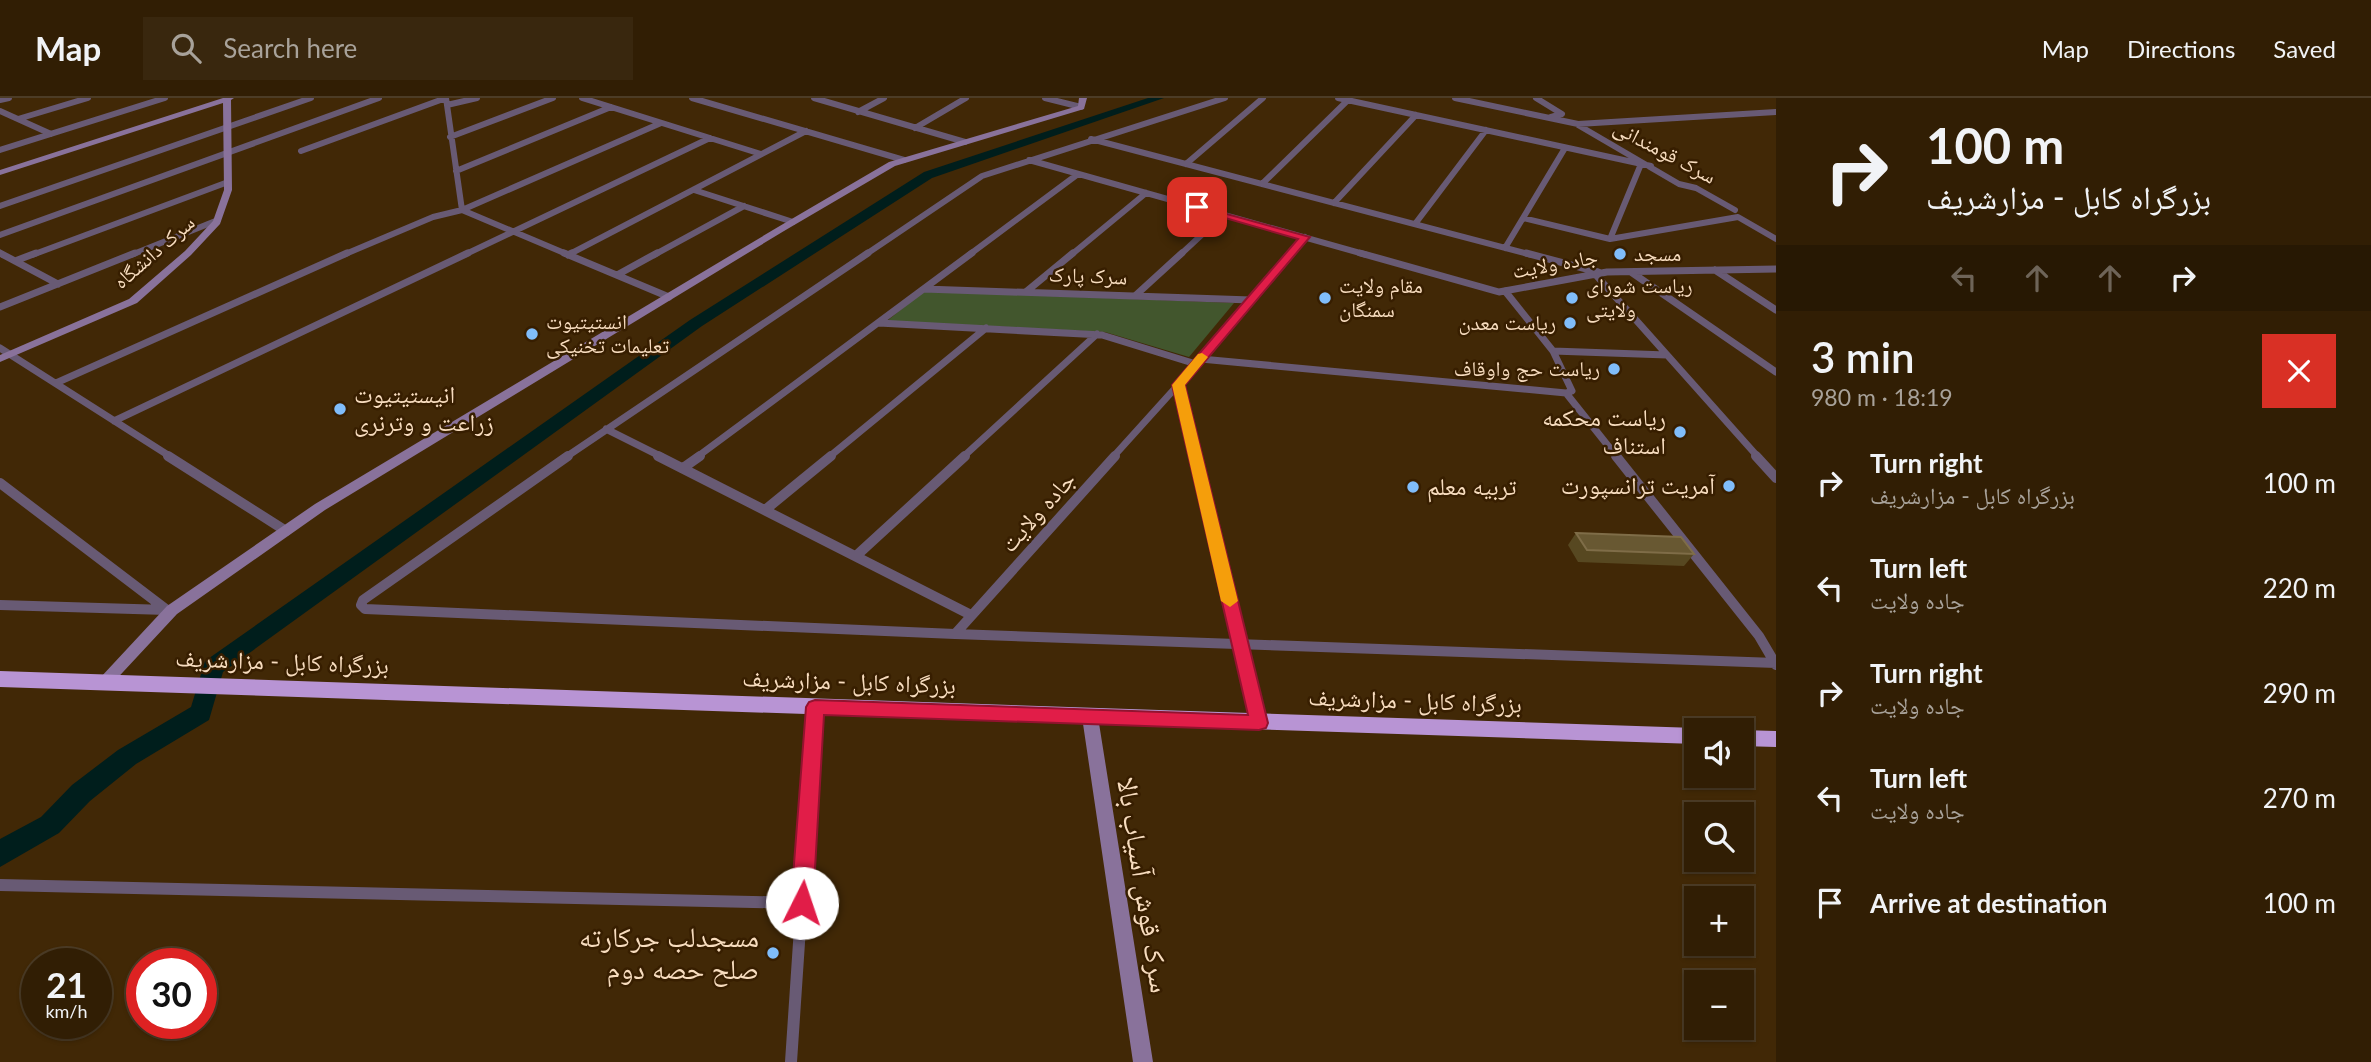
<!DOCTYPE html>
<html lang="en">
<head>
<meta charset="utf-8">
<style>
  :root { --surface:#311e04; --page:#39270e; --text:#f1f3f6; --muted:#a8a29a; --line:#4c3c26 }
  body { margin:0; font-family:Lato,"Noto Naskh Arabic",sans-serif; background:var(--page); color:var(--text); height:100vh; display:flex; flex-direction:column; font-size:26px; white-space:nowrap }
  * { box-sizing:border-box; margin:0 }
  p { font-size:23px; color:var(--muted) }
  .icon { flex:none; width:38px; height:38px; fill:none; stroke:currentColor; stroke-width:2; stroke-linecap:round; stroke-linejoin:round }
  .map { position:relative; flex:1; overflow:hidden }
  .panel { display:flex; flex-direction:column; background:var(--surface); width:595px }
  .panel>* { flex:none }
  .banner { background:#311e04; color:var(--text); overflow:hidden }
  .tools { position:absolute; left:1684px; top:620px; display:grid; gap:14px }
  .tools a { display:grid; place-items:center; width:70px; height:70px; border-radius:0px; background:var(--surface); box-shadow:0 2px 5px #0004,0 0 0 2px var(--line); font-size:35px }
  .speed { position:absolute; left:21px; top:850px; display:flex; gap:14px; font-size:35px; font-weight:700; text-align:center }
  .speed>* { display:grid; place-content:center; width:91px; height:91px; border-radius:50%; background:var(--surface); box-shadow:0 2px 5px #0004,0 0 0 2px var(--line); line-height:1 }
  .speed small { font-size:18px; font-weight:400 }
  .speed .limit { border:10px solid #d22; background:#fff; color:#111 }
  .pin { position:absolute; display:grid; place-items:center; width:60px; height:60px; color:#fff; margin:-30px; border-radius:14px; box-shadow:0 4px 10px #0006 }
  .me { position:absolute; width:77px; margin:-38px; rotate:4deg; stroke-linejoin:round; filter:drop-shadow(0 0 5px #0008) }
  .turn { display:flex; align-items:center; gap:24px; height:147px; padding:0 35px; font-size:32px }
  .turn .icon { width:91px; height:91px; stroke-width:2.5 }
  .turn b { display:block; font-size:49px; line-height:60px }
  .lanes { display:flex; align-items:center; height:66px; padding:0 35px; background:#0003; justify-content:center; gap:35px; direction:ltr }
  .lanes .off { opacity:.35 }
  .round { display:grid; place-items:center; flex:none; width:74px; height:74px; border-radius:0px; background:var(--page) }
  .overview { display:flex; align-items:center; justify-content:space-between; height:119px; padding:0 35px }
  h1 { font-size:42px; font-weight:600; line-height:52px }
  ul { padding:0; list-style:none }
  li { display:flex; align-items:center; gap:21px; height:105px; padding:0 35px }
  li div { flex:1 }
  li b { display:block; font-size:26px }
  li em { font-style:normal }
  header { display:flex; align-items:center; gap:42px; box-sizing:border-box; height:98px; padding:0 35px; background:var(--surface); border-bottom:2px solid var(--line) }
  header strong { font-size:33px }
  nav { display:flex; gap:38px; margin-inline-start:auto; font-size:24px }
  .search { width:490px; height:63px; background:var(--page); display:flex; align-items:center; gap:18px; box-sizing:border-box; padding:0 24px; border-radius:0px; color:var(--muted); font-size:26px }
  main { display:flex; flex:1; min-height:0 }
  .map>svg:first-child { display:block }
  .green { fill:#42562d }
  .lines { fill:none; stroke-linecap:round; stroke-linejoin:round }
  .river { fill:#001e1c; fill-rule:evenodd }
  .street-far3 { stroke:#685a74; stroke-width:6 }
  .street-far2 { stroke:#685a74; stroke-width:7 }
  .street-far1 { stroke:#685a74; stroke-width:10 }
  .street { stroke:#685a74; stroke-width:12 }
  .secondary { fill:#89729b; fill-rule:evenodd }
  .highway { fill:#b894d4; fill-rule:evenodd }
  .wall { fill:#574821 }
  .building { fill:#685832; stroke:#7f6d48; stroke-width:2 }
  .route { fill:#e11d48; stroke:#92132f; stroke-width:2 }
  .slow { fill:#f59e0b }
  .poi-dot { fill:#80bdfa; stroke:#371e00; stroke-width:2.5 }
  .labels { text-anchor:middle; stroke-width:5; stroke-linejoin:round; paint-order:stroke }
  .far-street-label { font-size:21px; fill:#f7dcbe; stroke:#371e00 }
  .far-poi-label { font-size:21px; fill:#f7dcbe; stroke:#371e00; text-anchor:start }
  .poi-label { font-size:24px; fill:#f7dcbe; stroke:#371e00; text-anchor:start }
  .street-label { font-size:24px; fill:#f7dcbe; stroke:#371e00 }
  .near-street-label { font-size:28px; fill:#f7dcbe; stroke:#371e00 }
  .near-poi-label { font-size:28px; fill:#f7dcbe; stroke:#371e00; text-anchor:end }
</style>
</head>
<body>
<header>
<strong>Map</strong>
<div class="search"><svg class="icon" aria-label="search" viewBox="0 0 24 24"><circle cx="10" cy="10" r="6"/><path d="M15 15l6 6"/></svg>Search here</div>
<nav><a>Map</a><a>Directions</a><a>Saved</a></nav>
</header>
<main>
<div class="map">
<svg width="1776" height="964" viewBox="0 0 1776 964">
  <rect width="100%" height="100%" fill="#412806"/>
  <path class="green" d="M 924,193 L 1234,205 L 1189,259 L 1105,234 L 887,223 Z"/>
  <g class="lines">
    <path class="river" d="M 1148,0 L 1164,0 L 932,80 L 702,228 L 223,574 L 209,622 L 136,666 L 90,703 L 59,735 L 0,769 L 0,741 L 41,719 L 72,687 L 118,652 L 191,609 L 205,563 L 690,222 L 924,74 Z"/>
    <path class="street-far3" d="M 582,0 L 761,56
      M 692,0 L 904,62
      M 814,0 L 965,44
      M 1045,0 L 1081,9
      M 1338,0 L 1651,68
      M 1455,0 L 1578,26 L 1776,14
      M 1536,0 L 1562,16 L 1551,19
      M 0,2 L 9,0
      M 447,7 L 477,0
      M 0,13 L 51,36
      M 858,14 L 884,0
      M 18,21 L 88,0
      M 1578,27 L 1679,86 L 1696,90 L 1735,112
      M 915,30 L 966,0
      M 450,39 L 553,0
      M 1091,41 L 1532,157
      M 0,52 L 165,0
      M 301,53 L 446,0 L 462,112 L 569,157
      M 1029,62 L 1367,157
      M 1186,66 L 1263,0
      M 456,73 L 611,9
      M 1262,86 L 1348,2
      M 694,92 L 793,124
      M 1334,105 L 1416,17
      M 0,108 L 311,0
      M 1523,120 L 1610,141 L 1738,119 L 1776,141
      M 1415,126 L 1486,32
      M 0,137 L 379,0
      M 1610,141 L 1641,66
      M 1505,150 L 1565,50
      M 0,155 L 3,157
      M 32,157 L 228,84
      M 131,157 L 218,122
      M 343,157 L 433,119 L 462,112 L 661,25
      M 464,157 L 710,40
      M 568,157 L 806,33
      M 654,157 L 744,108
      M 865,157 L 982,78 L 1225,0
      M 969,157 L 1078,76
      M 1071,157 L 1146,95
      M 1180,157 L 1223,117
      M 1290,157 L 1305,139"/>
    <path class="street-far2" d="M 0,155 L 58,186
      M 564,155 L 669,199
      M 1360,155 L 1499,194 L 1607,174 L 1776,171
      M 1526,155 L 1598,174
      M 568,157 L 572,155
      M 15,163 L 36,155
      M 1715,172 L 1776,212
      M 1631,174 L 1776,274
      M 1595,176 L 1758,359
      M 617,177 L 657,155
      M 924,191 L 1251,202
      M 1027,193 L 1073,155
      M 1505,193 L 1553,253 L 1572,293 L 1566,295
      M 1136,197 L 1182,155
      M 0,209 L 135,155
      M 879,225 L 1102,237 L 1196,266
      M 0,250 L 171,359
      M 1553,253 L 1667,257
      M 1201,261 L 1566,295 L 1617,359
      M 56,285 L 347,155
      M 114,323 L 468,155
      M 606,331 L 662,359
      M 566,359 L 868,155
      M 697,359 L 972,155
      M 829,359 L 986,230
      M 963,359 L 1097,236
      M 1113,359 L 1178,287
      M 1195,359 L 1178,287 L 1291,155"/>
    <path class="street-far1" d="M 168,358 L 286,433
      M 568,358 L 363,502 L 361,507 L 365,511 L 955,536 L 1776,565
      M 658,358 L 971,517
      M 1195,358 L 1258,623
      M 1616,358 L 1759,538 L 1776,567
      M 1756,358 L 1776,380
      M 683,370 L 700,358
      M 0,385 L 167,512
      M 765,412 L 831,358
      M 856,458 L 965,358
      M 0,507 L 167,512
      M 955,536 L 1115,358
      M 814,623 L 815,609"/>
    <path class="street" d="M 1258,621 L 1259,625
      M 0,787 L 802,805
      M 791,964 L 814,621"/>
    <path class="secondary" d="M 223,0 L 234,0 L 231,2 L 232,92 L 220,126 L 191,157 L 137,205 L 0,264 L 0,257 L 129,201 L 185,153 L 213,123 L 224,92 L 223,5 L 0,77 L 0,72 Z
      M 1079,0 L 1087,0 L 1084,11 L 895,68 L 784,133 L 325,412 L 177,516 L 110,588 L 105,590 L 100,588 L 97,584 L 100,580 L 167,508 L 315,406 L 778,129 L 889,64 L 1078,8 Z
      M 1090,612 L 1096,614 L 1098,619 L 1153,964 L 1133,964 L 1082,619 L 1084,614 Z"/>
    <path class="highway" d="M 0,573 L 1696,630 L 1702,632 L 1696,632 L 1696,646 L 0,589 Z
      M 1740,632 L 1741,632 L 1776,633 L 1776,649 L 1741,648 Z"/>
  </g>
  <path class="wall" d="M 1576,435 L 1694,456 L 1684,468 L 1578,464 L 1568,447 Z"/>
  <path class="building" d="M 1576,435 L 1681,439 L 1694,456 L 1587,452 Z"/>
  <path class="route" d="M 1194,107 L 1310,139 L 1185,287 L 1268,625 L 1266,630 L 1259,632 L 824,617 L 813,805 L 809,812 L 802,815 L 795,812 L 791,805 L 806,609 L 809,604 L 815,602 L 1248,617 L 1172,287 L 1298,141 L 1194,111 Z"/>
  <path class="slow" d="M 1202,255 L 1208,259 L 1185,287 L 1238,503 L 1230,509 L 1221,503 L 1172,287 L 1198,256 Z"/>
  <g class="poi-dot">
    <circle cx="1620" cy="156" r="7"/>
    <circle cx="1325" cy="200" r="7"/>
    <circle cx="1572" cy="200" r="7"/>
    <circle cx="1570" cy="225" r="7"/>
    <circle cx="532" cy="236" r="7"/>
    <circle cx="1614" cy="271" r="7"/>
    <circle cx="340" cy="311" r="7"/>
    <circle cx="1680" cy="334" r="7"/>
    <circle cx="1729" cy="388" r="7"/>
    <circle cx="1413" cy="389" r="7"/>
    <circle cx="773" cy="855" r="7"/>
  </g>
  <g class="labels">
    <g class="far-street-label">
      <text transform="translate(1665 54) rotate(28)" y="7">سرک قومندانی</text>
      <text transform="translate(154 154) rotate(-41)" y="7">سرک دانشگاه</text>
      <text transform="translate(1555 166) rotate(-10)" y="7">جاده ولایت</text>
      <text transform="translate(1088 178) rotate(2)" y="7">سرک پارک</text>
    </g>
    <g class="far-poi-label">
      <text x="1634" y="163">مسجد</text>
      <text x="1339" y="195">مقام ولایت<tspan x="1339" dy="24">سمنگان</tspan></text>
      <text x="1586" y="195">ریاست شورای<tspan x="1586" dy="24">ولایتی</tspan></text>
      <text x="546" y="231">انستیتیوت<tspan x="546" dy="24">تعلیمات تخنیکی</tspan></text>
      <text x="1556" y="232" text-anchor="end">ریاست معدن</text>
      <text x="1600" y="278" text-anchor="end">ریاست حج واوقاف</text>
    </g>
    <g class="poi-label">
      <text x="354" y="305">انیستیتیوت<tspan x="354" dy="28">زراعت و وترنری</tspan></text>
      <text x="1666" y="328" text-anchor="end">ریاست محکمه<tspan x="1666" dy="28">استناف</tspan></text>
      <text x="1715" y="396" text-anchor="end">آمریت ترانسپورت</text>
      <text x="1427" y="397">تربیه معلم</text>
    </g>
    <g class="street-label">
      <text transform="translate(1038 414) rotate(-48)" y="8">جاده ولایت</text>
      <text transform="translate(282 564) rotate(2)" y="8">بزرگراه کابل - مزارشریف</text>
      <text transform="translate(849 584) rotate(2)" y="8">بزرگراه کابل - مزارشریف</text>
      <text transform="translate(1415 603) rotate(2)" y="8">بزرگراه کابل - مزارشریف</text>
    </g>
    <g class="near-street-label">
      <text transform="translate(1144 787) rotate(81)" y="10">سرک قوش آسیاب بالا</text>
    </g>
    <g class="near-poi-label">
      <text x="759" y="849">مسجدلب جرکارته<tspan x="759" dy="32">صلح حصه دوم</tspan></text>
    </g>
  </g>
</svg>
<div class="tools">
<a><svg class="icon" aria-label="sound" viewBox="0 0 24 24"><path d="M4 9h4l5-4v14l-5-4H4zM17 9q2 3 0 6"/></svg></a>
<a><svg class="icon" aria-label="search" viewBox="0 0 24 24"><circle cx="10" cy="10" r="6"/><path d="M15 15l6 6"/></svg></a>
<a>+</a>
<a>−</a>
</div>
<div class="speed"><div>21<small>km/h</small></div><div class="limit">30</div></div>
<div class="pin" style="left:1197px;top:109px;background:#d93025"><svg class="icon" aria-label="arrive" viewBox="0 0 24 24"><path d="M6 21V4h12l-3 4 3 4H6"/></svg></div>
<svg class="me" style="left:802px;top:805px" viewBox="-20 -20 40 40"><circle r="19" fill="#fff"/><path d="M0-13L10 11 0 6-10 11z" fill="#e11d48"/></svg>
</div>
<section class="panel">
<div class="banner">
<div class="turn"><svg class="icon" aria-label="right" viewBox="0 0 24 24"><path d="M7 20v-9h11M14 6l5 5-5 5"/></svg><div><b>100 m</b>بزرگراه کابل - مزارشریف</div></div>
<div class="lanes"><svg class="icon off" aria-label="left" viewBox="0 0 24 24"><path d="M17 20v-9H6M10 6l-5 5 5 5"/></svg><svg class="icon off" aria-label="ahead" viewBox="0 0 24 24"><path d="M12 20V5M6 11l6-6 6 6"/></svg><svg class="icon off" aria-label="ahead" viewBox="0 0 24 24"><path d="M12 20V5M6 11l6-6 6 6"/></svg><svg class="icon" aria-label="right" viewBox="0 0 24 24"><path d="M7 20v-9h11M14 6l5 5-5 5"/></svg></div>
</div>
<div class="overview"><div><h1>3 min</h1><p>980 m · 18:19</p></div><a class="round" style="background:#d93025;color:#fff"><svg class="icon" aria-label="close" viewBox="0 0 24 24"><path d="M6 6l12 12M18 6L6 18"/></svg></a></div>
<ul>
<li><svg class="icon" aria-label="right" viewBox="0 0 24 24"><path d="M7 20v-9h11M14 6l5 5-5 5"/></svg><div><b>Turn right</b><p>بزرگراه کابل - مزارشریف</p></div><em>100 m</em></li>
<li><svg class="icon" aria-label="left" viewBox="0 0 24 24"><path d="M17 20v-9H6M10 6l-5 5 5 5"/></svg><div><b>Turn left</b><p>جاده ولایت</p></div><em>220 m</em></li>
<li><svg class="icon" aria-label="right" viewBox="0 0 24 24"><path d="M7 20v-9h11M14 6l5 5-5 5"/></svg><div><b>Turn right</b><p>جاده ولایت</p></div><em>290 m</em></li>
<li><svg class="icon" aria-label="left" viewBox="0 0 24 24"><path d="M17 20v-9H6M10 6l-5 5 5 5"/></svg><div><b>Turn left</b><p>جاده ولایت</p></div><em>270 m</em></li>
<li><svg class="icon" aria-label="arrive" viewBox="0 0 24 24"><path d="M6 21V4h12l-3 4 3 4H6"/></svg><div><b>Arrive at destination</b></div><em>100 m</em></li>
</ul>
</section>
</main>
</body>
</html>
